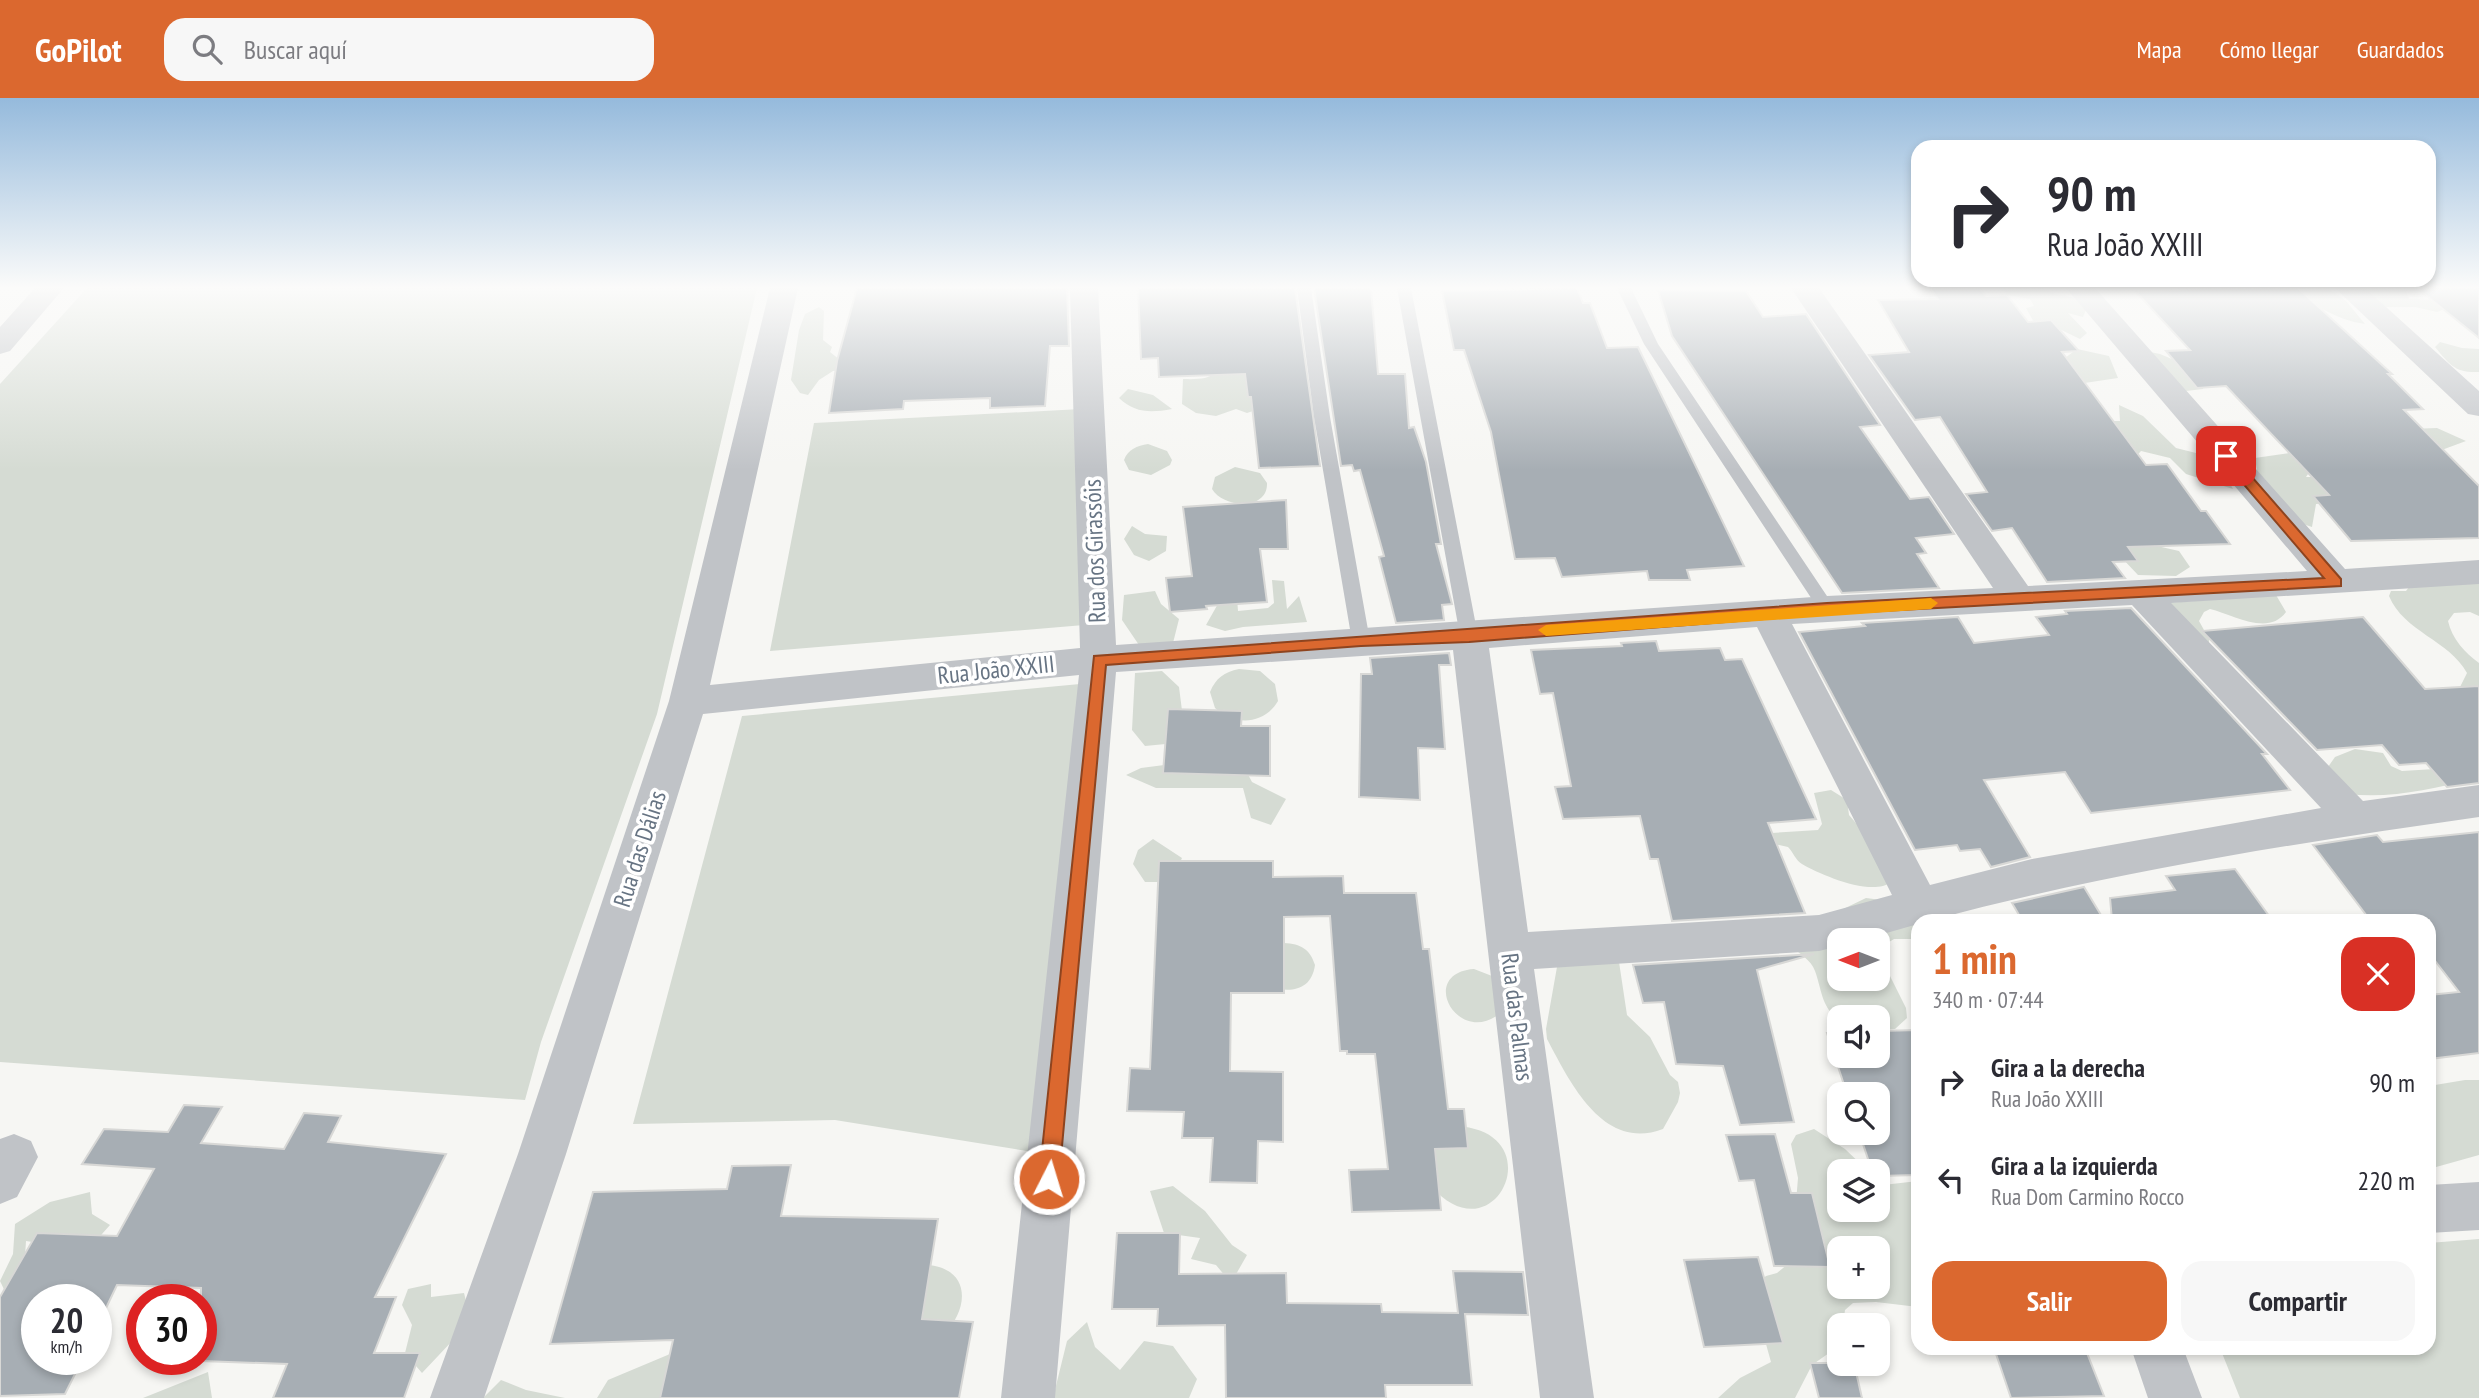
<!DOCTYPE html>
<html lang="es">
<head>
<meta charset="utf-8">
<style>
  :root { --surface:#fff; --page:#f7f7f7; --text:#2b2b33; --muted:#7c7c81; --accent:#db682f }
  body { margin:0; font-family:"PT Sans Narrow",sans-serif; background:var(--page); color:var(--text); height:100vh; display:flex; flex-direction:column; font-size:26px; white-space:nowrap }
  * { box-sizing:border-box; margin:0 }
  p { font-size:23px; color:var(--muted) }
  .icon { flex:none; width:38px; height:38px; fill:none; stroke:currentColor; stroke-width:2; stroke-linecap:round; stroke-linejoin:round }
  .map { position:relative; flex:1; overflow:hidden }
  .side { position:absolute; left:1911px; top:816px; width:525px; height:441px; display:flex; flex-direction:column; background:var(--surface); border-radius:21px; box-shadow:0 4px 10px #0003 }
  .side>* { flex:none }
  .guide { position:absolute; left:1911px; top:42px; width:525px; height:147px; border-radius:21px; box-shadow:0 4px 10px #0003; background:#fff; color:var(--text); overflow:hidden }
  .needle { width:46px; rotate:270deg }
  .buttons { position:absolute; left:1827px; top:830px; display:grid; gap:14px }
  .buttons a { display:grid; place-items:center; width:63px; height:63px; border-radius:14px; background:var(--surface); box-shadow:0 4px 10px #0003; font-size:35px }
  .speed { position:absolute; left:21px; top:1186px; display:flex; gap:14px; font-size:35px; font-weight:700; text-align:center }
  .speed>* { display:grid; place-content:center; width:91px; height:91px; border-radius:50%; background:var(--surface); box-shadow:0 4px 10px #0003; line-height:1 }
  .speed small { font-size:18px; font-weight:400 }
  .speed .limit { border:10px solid #d22; background:#fff; color:#111 }
  .pin { position:absolute; display:grid; place-items:center; width:60px; height:60px; color:#fff; margin:-30px; border-radius:14px; box-shadow:0 4px 10px #0006 }
  .me { position:absolute; width:77px; margin:-38px; rotate:5deg; stroke-linejoin:round; filter:drop-shadow(0 0 5px #0008) }
  .turn { display:flex; align-items:center; gap:24px; height:147px; padding:0 21px; font-size:32px }
  .turn .icon { width:91px; height:91px; stroke-width:2.5 }
  .turn b { display:block; font-size:49px; line-height:60px }
  .round { display:grid; place-items:center; flex:none; width:74px; height:74px; border-radius:21px; background:var(--page) }
  .head { display:flex; align-items:center; justify-content:space-between; height:119px; padding:0 21px }
  h1 { font-size:42px; font-weight:700; line-height:52px; color:var(--accent) }
  .primary-button { display:flex; gap:14px; margin-top:auto; padding:14px 21px }
  .primary-button a { flex:1; height:80px; border-radius:21px; background:var(--accent); color:#fff; font-size:28px; font-weight:700; line-height:80px; text-align:center }
  .primary-button a+a { background:var(--page); color:var(--text) }
  ul { padding:0; list-style:none }
  li { display:flex; align-items:center; gap:21px; height:98px; padding:0 21px }
  li div { flex:1 }
  li b { display:block; font-size:26px }
  li em { font-style:normal }
  header { display:flex; align-items:center; gap:42px; box-sizing:border-box; height:98px; padding:0 35px; background:var(--accent); color:#fff }
  header strong { font-size:33px }
  nav { display:flex; gap:38px; margin-inline-start:auto; font-size:24px }
  .search { width:490px; height:63px; background:var(--page); display:flex; align-items:center; gap:18px; box-sizing:border-box; padding:0 24px; border-radius:21px; color:var(--muted); font-size:26px }
  .map>svg:first-child { display:block }
  .green { fill:#d5dbd3; fill-rule:evenodd }
  .building { fill:#a7aeb4; stroke:#d8d8d6; stroke-width:2 }
  .lines { fill:none; stroke-linecap:round; stroke-linejoin:round }
  .lane { fill:#c0c3c7; fill-rule:evenodd }
  .street { fill:#c0c3c7; fill-rule:evenodd }
  .route { fill:#db682f; stroke:#8e441f; stroke-width:2 }
  .slow { fill:#f59e0b }
  .labels { text-anchor:middle; stroke-width:7; stroke-linejoin:round; paint-order:stroke }
  .street-label { font-size:24px; fill:#677483; stroke:#fff }
</style>
</head>
<body>
<header>
<strong>GoPilot</strong>
<div class="search"><svg class="icon" aria-label="search" viewBox="0 0 24 24"><circle cx="10" cy="10" r="6"/><path d="M15 15l6 6"/></svg>Buscar aquí</div>
<nav><a>Mapa</a><a>Cómo llegar</a><a>Guardados</a></nav>
</header>
<div class="map">
<svg width="2479" height="1300" viewBox="0 0 2479 1300">
  <rect width="100%" height="100%" fill="#f6f6f3"/>
  <path class="green" d="M 87,190 L 757,190 L 657,616 L 541,944 L 525,1002 L 0,964 L 0,286 Z
    M 2003,190 L 2045,190 C 2060,203 2068,191 2087,209 L 2083,219 L 2068,215 L 2087,235 L 2080,241 L 2051,227 L 2035,226 L 2026,210 L 2034,208 L 2030,201 L 2007,197 Z
    M 2289,190 L 2328,190 L 2346,203 L 2365,226 C 2336,222 2313,206 2289,190 Z
    M 2354,190 L 2405,190 L 2409,201 L 2436,202 L 2447,210 L 2437,214 L 2415,209 L 2382,209 L 2359,197 Z
    M 819,209 L 824,213 L 823,242 L 832,249 L 830,254 L 840,262 L 843,272 L 833,273 L 819,282 L 808,297 L 800,295 L 791,282 L 799,232 L 805,216 Z
    M 2440,244 L 2462,250 L 2479,251 L 2479,274 C 2455,275 2450,267 2435,249 Z
    M 2077,251 L 2109,258 L 2118,280 L 2071,287 L 2065,260 Z
    M 2140,252 L 2160,256 L 2205,275 L 2203,291 L 2186,293 Z
    M 1233,254 L 1265,309 L 1247,315 L 1236,311 L 1216,318 L 1196,315 L 1182,306 L 1183,281 C 1213,282 1215,278 1233,254 Z
    M 1128,291 L 1153,297 L 1172,311 C 1150,315 1135,315 1119,300 Z
    M 2119,307 L 2143,318 L 2176,350 L 2216,360 L 2233,391 L 2186,376 L 2170,360 L 2141,353 L 2132,363 L 2088,323 L 2120,323 Z
    M 1081,311 L 1084,527 L 770,553 L 814,325 Z
    M 2437,330 L 2466,343 L 2439,353 L 2409,331 Z
    M 1148,346 L 1167,353 L 1172,362 L 1170,367 L 1151,377 L 1129,372 L 1124,362 C 1128,351 1137,348 1148,346 Z
    M 2304,353 L 2312,370 L 2306,379 L 2334,379 L 2338,404 L 2316,406 L 2312,429 L 2281,419 L 2259,385 L 2255,360 Z
    M 1235,369 L 1260,375 L 1267,385 C 1268,413 1223,410 1212,391 L 1215,379 Z
    M 1132,428 L 1145,436 L 1167,438 L 1166,453 L 1149,463 L 1134,457 L 1124,441 Z
    M 2135,443 L 2179,453 L 2190,469 L 2176,478 L 2138,477 L 2120,458 Z
    M 2479,480 L 2479,518 L 2470,514 L 2454,515 L 2448,523 C 2452,541 2465,555 2479,565 L 2479,592 L 2460,589 L 2467,575 C 2449,542 2404,534 2389,498 L 2391,493 L 2406,493 L 2409,489 Z
    M 1272,482 L 1284,483 L 1287,511 L 1299,498 L 1307,524 L 1243,529 L 1225,533 L 1206,527 L 1219,504 L 1237,500 L 1238,513 L 1268,510 L 1274,505 Z
    M 1155,493 L 1161,506 L 1179,521 L 1172,549 L 1141,550 L 1122,522 L 1124,497 Z
    M 2276,497 L 2286,514 C 2268,539 2232,516 2210,511 L 2204,514 L 2199,523 L 2209,541 L 2209,548 L 2167,505 Z
    M 1239,571 L 1260,573 L 1275,586 L 1278,603 C 1264,627 1234,628 1215,610 L 1210,594 C 1216,580 1224,574 1239,571 Z
    M 1162,573 L 1179,589 L 1186,644 L 1145,648 L 1132,632 L 1135,575 Z
    M 1080,586 L 1039,1055 L 835,1022 L 633,1026 L 742,618 Z
    M 2355,651 L 2383,655 L 2391,668 L 2402,673 L 2435,671 L 2474,681 C 2431,691 2391,701 2347,696 L 2328,669 L 2335,659 Z
    M 1203,662 L 1243,667 L 1252,684 L 1286,701 L 1271,727 L 1251,720 L 1243,690 L 1156,690 L 1126,677 L 1141,670 Z
    M 1831,692 L 1847,702 L 1849,717 L 1861,731 L 1891,784 C 1872,799 1821,777 1802,766 C 1796,763 1793,754 1788,749 L 1774,746 L 1755,736 L 1818,732 L 1822,726 L 1814,695 Z
    M 1153,741 L 1182,760 L 1171,784 L 1145,784 L 1133,766 L 1138,752 Z
    M 1866,800 L 1920,807 L 1942,820 L 1942,822 L 1918,822 L 1918,841 L 1894,841 L 1881,849 L 1888,874 L 1906,910 L 1907,920 L 1895,931 L 1878,932 L 1878,919 L 1839,919 L 1839,922 C 1821,909 1822,892 1815,873 C 1811,862 1800,856 1792,849 L 1835,815 ZM 1839,842 L 1878,842 L 1878,880 L 1839,880 Z
    M 1284,845 C 1301,846 1310,851 1315,867 C 1312,888 1298,894 1278,891 L 1276,847 Z
    M 1619,864 L 1627,917 L 1650,939 L 1670,977 L 1678,984 L 1680,995 L 1678,1004 L 1663,1031 C 1603,1054 1570,984 1547,941 L 1546,931 L 1557,869 Z
    M 1474,871 L 1492,878 L 1498,917 C 1456,947 1418,875 1474,871 Z
    M 2465,982 L 2479,982 L 2479,1057 L 2429,1071 L 2429,988 Z
    M 1456,1028 C 1554,1033 1495,1162 1431,1088 L 1426,1050 Z
    M 1814,1031 L 1845,1051 L 1868,1073 L 1839,1073 L 1839,1111 L 1878,1111 L 1878,1082 L 1883,1087 L 1918,1083 L 1918,1209 L 1876,1204 L 1853,1205 L 1845,1212 L 1843,1227 L 1839,1227 L 1839,1248 L 1812,1267 L 1795,1300 L 1718,1300 L 1740,1280 L 1771,1264 L 1759,1221 L 1758,1185 L 1766,1178 L 1777,1175 L 1805,1152 L 1796,1104 L 1798,1080 L 1791,1046 L 1796,1037 ZM 1839,1150 L 1878,1150 L 1878,1188 L 1839,1188 Z
    M 1173,1088 L 1205,1113 L 1232,1147 L 1247,1157 L 1231,1185 L 1216,1167 L 1191,1161 L 1200,1140 L 1164,1135 L 1150,1093 Z
    M 90,1094 L 92,1116 L 110,1127 L 94,1145 L 45,1146 L 26,1143 L 24,1173 L 50,1200 L 12,1208 L 0,1183 L 13,1156 L 15,1126 L 50,1104 Z
    M 2479,1141 L 2479,1300 L 2240,1300 L 2220,1250 L 2429,1250 L 2429,1145 Z
    M 927,1167 C 971,1170 970,1211 943,1237 L 889,1202 Z
    M 431,1186 L 431,1199 L 464,1195 L 471,1223 L 422,1275 L 405,1255 L 412,1227 L 402,1207 L 408,1191 Z
    M 1087,1224 L 1095,1249 L 1120,1272 L 1144,1243 L 1173,1248 L 1197,1281 L 1189,1300 L 1053,1300 L 1067,1243 Z
    M 670,1256 L 674,1288 L 671,1300 L 597,1300 L 608,1282 Z
    M 208,1274 L 212,1300 L 143,1300 Z
    M 501,1282 L 526,1292 L 565,1300 L 483,1300 Z"/>
  <path class="building" d="M 857,190 L 1067,190 L 1069,248 L 1050,248 L 1045,308 L 990,310 L 990,300 L 904,303 L 903,311 L 829,315 L 837,263 Z
    M 1138,190 L 1295,190 L 1320,368 L 1259,370 L 1251,299 L 1248,299 L 1245,276 L 1159,279 L 1158,260 L 1141,261 Z
    M 1314,190 L 1371,190 L 1378,276 L 1405,276 L 1409,330 L 1414,329 L 1426,364 L 1441,446 L 1436,446 L 1452,506 L 1442,507 L 1444,522 L 1396,525 L 1379,459 L 1384,458 L 1360,372 L 1354,373 L 1352,367 L 1341,368 Z
    M 1577,190 L 1583,205 L 1590,205 L 1607,250 L 1638,249 L 1744,468 L 1687,472 L 1690,482 L 1649,482 L 1647,473 L 1562,479 L 1555,460 L 1515,461 L 1491,334 L 1464,252 L 1454,252 L 1442,193 Z
    M 1930,190 L 1980,190 L 1986,198 L 2007,197 L 2028,224 L 2051,222 L 2079,253 L 2062,254 L 2146,367 L 2167,366 L 2201,413 L 2206,413 L 2230,446 L 2128,449 L 2138,463 L 2113,464 L 2125,480 L 2047,484 L 2012,430 L 1992,433 L 1966,396 L 1987,394 L 1940,319 L 1915,322 L 1869,257 L 1909,254 L 1878,202 L 1938,201 Z
    M 2207,190 L 2298,190 L 2392,276 L 2388,276 L 2423,311 L 2404,312 L 2479,388 L 2479,440 L 2351,443 L 2313,398 L 2329,397 L 2226,288 L 2197,290 L 2166,253 L 2190,252 L 2136,194 Z
    M 2462,190 L 2479,190 L 2479,240 L 2418,191 Z
    M 1658,192 L 1746,193 L 1763,219 L 1806,216 L 1880,327 L 1860,329 L 1910,401 L 1929,399 L 1954,436 L 1916,440 L 1926,455 L 1917,456 L 1939,490 L 1842,495 L 1672,238 Z
    M 1286,402 L 1288,451 L 1260,451 L 1267,504 L 1206,508 L 1207,511 L 1170,514 L 1166,480 L 1192,478 L 1183,409 Z
    M 2131,510 L 2267,656 L 2262,656 L 2290,692 L 2091,715 L 2065,674 L 1984,682 L 2030,759 L 1991,769 L 1980,751 L 1960,753 L 1957,747 L 1915,752 L 1799,534 L 1865,528 L 1862,525 L 1958,519 L 1974,545 L 2049,537 L 2036,519 L 2067,516 L 2065,513 Z
    M 2363,519 L 2425,591 L 2479,588 L 2479,685 L 2447,689 L 2426,665 L 2399,667 L 2382,647 L 2317,652 L 2202,533 Z
    M 1656,543 L 1659,553 L 1720,550 L 1725,562 L 1742,561 L 1816,721 L 1768,725 L 1805,815 L 1672,823 L 1658,761 L 1650,761 L 1640,718 L 1563,721 L 1555,689 L 1571,688 L 1553,595 L 1540,596 L 1531,552 L 1622,548 L 1621,545 Z
    M 1449,555 L 1451,567 L 1439,567 L 1445,651 L 1418,650 L 1420,702 L 1359,699 L 1361,576 L 1372,576 L 1370,560 Z
    M 1168,611 L 1242,613 L 1241,628 L 1270,628 L 1270,678 L 1163,675 Z
    M 2479,734 L 2479,955 L 2429,961 L 2429,897 L 2459,894 L 2429,855 L 2429,822 L 2370,822 L 2313,747 L 2377,737 L 2383,744 Z
    M 1159,763 L 1273,763 L 1273,779 L 1343,778 L 1344,795 L 1416,795 L 1423,851 L 1429,851 L 1448,1011 L 1464,1011 L 1468,1050 L 1435,1051 L 1441,1112 L 1352,1114 L 1349,1072 L 1388,1071 L 1375,956 L 1347,956 L 1347,953 L 1340,953 L 1330,818 L 1284,819 L 1284,895 L 1231,895 L 1230,973 L 1283,974 L 1283,1044 L 1258,1043 L 1257,1085 L 1210,1084 L 1213,1040 L 1182,1040 L 1184,1014 L 1127,1013 L 1130,970 L 1150,971 Z
    M 2235,771 L 2272,822 L 2112,822 L 2110,800 L 2175,792 L 2166,778 Z
    M 2084,789 L 2104,822 L 2022,822 L 2012,805 Z
    M 1814,856 L 1757,872 L 1794,1024 L 1740,1027 L 1723,968 L 1676,966 L 1664,904 L 1643,905 L 1633,867 Z
    M 1918,932 L 1918,1077 L 1878,1078 L 1878,1073 L 1872,1073 L 1859,1034 L 1878,1034 L 1878,996 L 1847,996 L 1827,935 L 1839,935 L 1839,957 L 1878,957 L 1878,933 Z
    M 184,1007 L 222,1009 L 201,1045 L 284,1051 L 304,1015 L 341,1018 L 328,1044 L 446,1056 L 375,1199 L 396,1199 L 374,1255 L 420,1255 L 404,1300 L 273,1300 L 287,1266 L 201,1263 L 201,1190 L 117,1187 L 96,1231 L 96,1202 L 37,1202 L 37,1262 L 82,1262 L 65,1296 L 0,1298 L 0,1199 L 37,1135 L 117,1138 L 154,1071 L 82,1066 L 104,1031 L 168,1034 Z
    M 1775,1036 L 1791,1095 L 1812,1095 L 1830,1169 L 1774,1168 L 1754,1082 L 1739,1083 L 1726,1037 Z
    M 791,1067 L 781,1118 L 938,1121 L 922,1221 L 973,1224 L 959,1300 L 660,1300 L 673,1242 L 550,1246 L 593,1094 L 727,1091 L 732,1068 Z
    M 1117,1135 L 1180,1135 L 1179,1176 L 1286,1175 L 1287,1205 L 1381,1206 L 1382,1214 L 1458,1215 L 1453,1173 L 1523,1174 L 1528,1217 L 1465,1216 L 1472,1287 L 1385,1287 L 1386,1300 L 1226,1300 L 1225,1227 L 1157,1228 L 1158,1211 L 1112,1211 Z
    M 1758,1159 L 1783,1245 L 1704,1249 L 1684,1162 Z
    M 1994,1250 L 2085,1250 L 2104,1298 L 2011,1300 Z
    M 1810,1265 L 1854,1265 L 1862,1300 L 1819,1300 Z"/>
  <g class="lines">
    <path class="lane" d="M 1297,190 L 1311,190 L 1330,319 L 1370,543 L 1367,548 L 1355,548 L 1352,543 L 1314,319 Z
      M 1397,190 L 1411,190 L 1478,538 L 1475,543 L 1463,543 L 1460,538 Z
      M 1617,190 L 1631,190 L 1658,246 L 1833,507 L 1836,511 L 1833,515 L 1821,515 L 1644,246 Z"/>
    <path class="street" d="M 35,190 L 64,190 L 10,253 L 0,256 L 0,229 Z
      M 770,190 L 798,190 L 710,587 L 1080,550 L 1070,190 L 1098,190 L 1116,547 L 1827,498 L 1993,490 L 1791,190 L 1819,190 L 2028,488 L 2307,473 L 2066,190 L 2095,190 L 2345,471 L 2479,462 L 2479,486 L 2171,505 L 2363,703 L 2479,687 L 2479,719 C 2296,745 2111,774 1933,822 L 1918,822 L 1918,826 L 1862,842 L 1839,842 L 1839,848 L 1819,853 L 1534,871 L 1594,1300 L 1540,1300 L 1453,552 L 1116,574 L 1055,1300 L 1001,1300 L 1079,577 L 703,616 L 566,1056 L 484,1300 L 430,1300 L 518,1056 L 669,603 ZM 2132,507 L 2321,710 L 2032,761 L 1930,787 L 1792,526 ZM 1757,529 L 1892,797 L 1819,817 L 1528,834 L 1489,550 Z
      M 2335,190 L 2365,190 L 2479,293 L 2479,318 L 2468,316 Z
      M 14,1036 L 31,1043 L 38,1059 L 17,1099 L 0,1106 L 0,1041 Z
      M 2479,1084 L 2479,1132 L 2429,1135 L 2429,1087 Z
      M 2131,1250 L 2183,1250 L 2202,1300 L 2148,1300 Z"/>
  </g>
  <linearGradient id="sky" x2="0" y2="1"><stop stop-color="#95badc"/><stop offset="0.51" stop-color="#fbfbfa"/><stop offset="1" stop-color="#fbfbfa" stop-opacity="0"/></linearGradient>
  <rect width="2479" height="372" fill="url(#sky)"/>
  <path class="route" d="M 2226,354 L 2231,355 L 2341,481 L 2341,488 L 1827,516 L 1469,544 L 1361,548 L 1106,567 L 1059,1081 L 1056,1088 L 1049,1091 L 1042,1088 L 1039,1081 L 1094,558 L 1827,505 L 2324,480 L 2222,361 L 2220,358 Z"/>
  <path class="slow" d="M 1931,500 L 1938,505 L 1931,511 L 1546,538 L 1538,532 L 1546,527 Z"/>
  <g class="labels">
    <g class="street-label">
      <text transform="translate(1095 453) rotate(-92)" y="8">Rua dos Girassóis</text>
      <text transform="translate(996 572) rotate(-6)" y="8">Rua João XXIII</text>
      <text transform="translate(640 751) rotate(-72)" y="8">Rua das Dálias</text>
      <text transform="translate(1517 919) rotate(83)" y="8">Rua das Palmas</text>
    </g>
  </g>
</svg>
<div class="buttons">
<a><svg class="needle" viewBox="-14 -14 28 28"><path d="M0-13l5 13h-10z" fill="#e53935"/><path d="M0 13l5-13h-10z" fill="#7c7c81"/></svg></a>
<a><svg class="icon" aria-label="sound" viewBox="0 0 24 24"><path d="M4 9h4l5-4v14l-5-4H4zM17 9q2 3 0 6"/></svg></a>
<a><svg class="icon" aria-label="search" viewBox="0 0 24 24"><circle cx="10" cy="10" r="6"/><path d="M15 15l6 6"/></svg></a>
<a><svg class="icon" aria-label="layers" viewBox="0 0 24 24"><path d="M12 4l9 5-9 5-9-5zM3 14l9 5 9-5"/></svg></a>
<a>+</a>
<a>−</a>
</div>
<div class="speed"><div>20<small>km/h</small></div><div class="limit">30</div></div>
<div class="pin" style="left:2226px;top:358px;background:#d93025"><svg class="icon" aria-label="arrive" viewBox="0 0 24 24"><path d="M6 21V4h12l-3 4 3 4H6"/></svg></div>
<svg class="me" style="left:1049px;top:1081px" viewBox="-20 -20 40 40"><circle r="17" fill="#db682f" stroke="#fff" stroke-width="3"/><path d="M0-11L8 9 0 5-8 9z" fill="#fff"/></svg>
<div class="guide">
<div class="turn"><svg class="icon" aria-label="right" viewBox="0 0 24 24"><path d="M7 20v-9h11M14 6l5 5-5 5"/></svg><div><b>90 m</b>Rua João XXIII</div></div>
</div>
<section class="side">
<div class="head"><div><h1>1 min</h1><p>340 m · 07:44</p></div><a class="round" style="background:#d93025;color:#fff"><svg class="icon" aria-label="close" viewBox="0 0 24 24"><path d="M6 6l12 12M18 6L6 18"/></svg></a></div>
<ul>
<li><svg class="icon" aria-label="right" viewBox="0 0 24 24"><path d="M7 20v-9h11M14 6l5 5-5 5"/></svg><div><b>Gira a la derecha</b><p>Rua João XXIII</p></div><em>90 m</em></li>
<li><svg class="icon" aria-label="left" viewBox="0 0 24 24"><path d="M17 20v-9H6M10 6l-5 5 5 5"/></svg><div><b>Gira a la izquierda</b><p>Rua Dom Carmino Rocco</p></div><em>220 m</em></li>
</ul>
<div class="primary-button"><a>Salir</a><a>Compartir</a></div>
</section>
</div>
</body>
</html>
